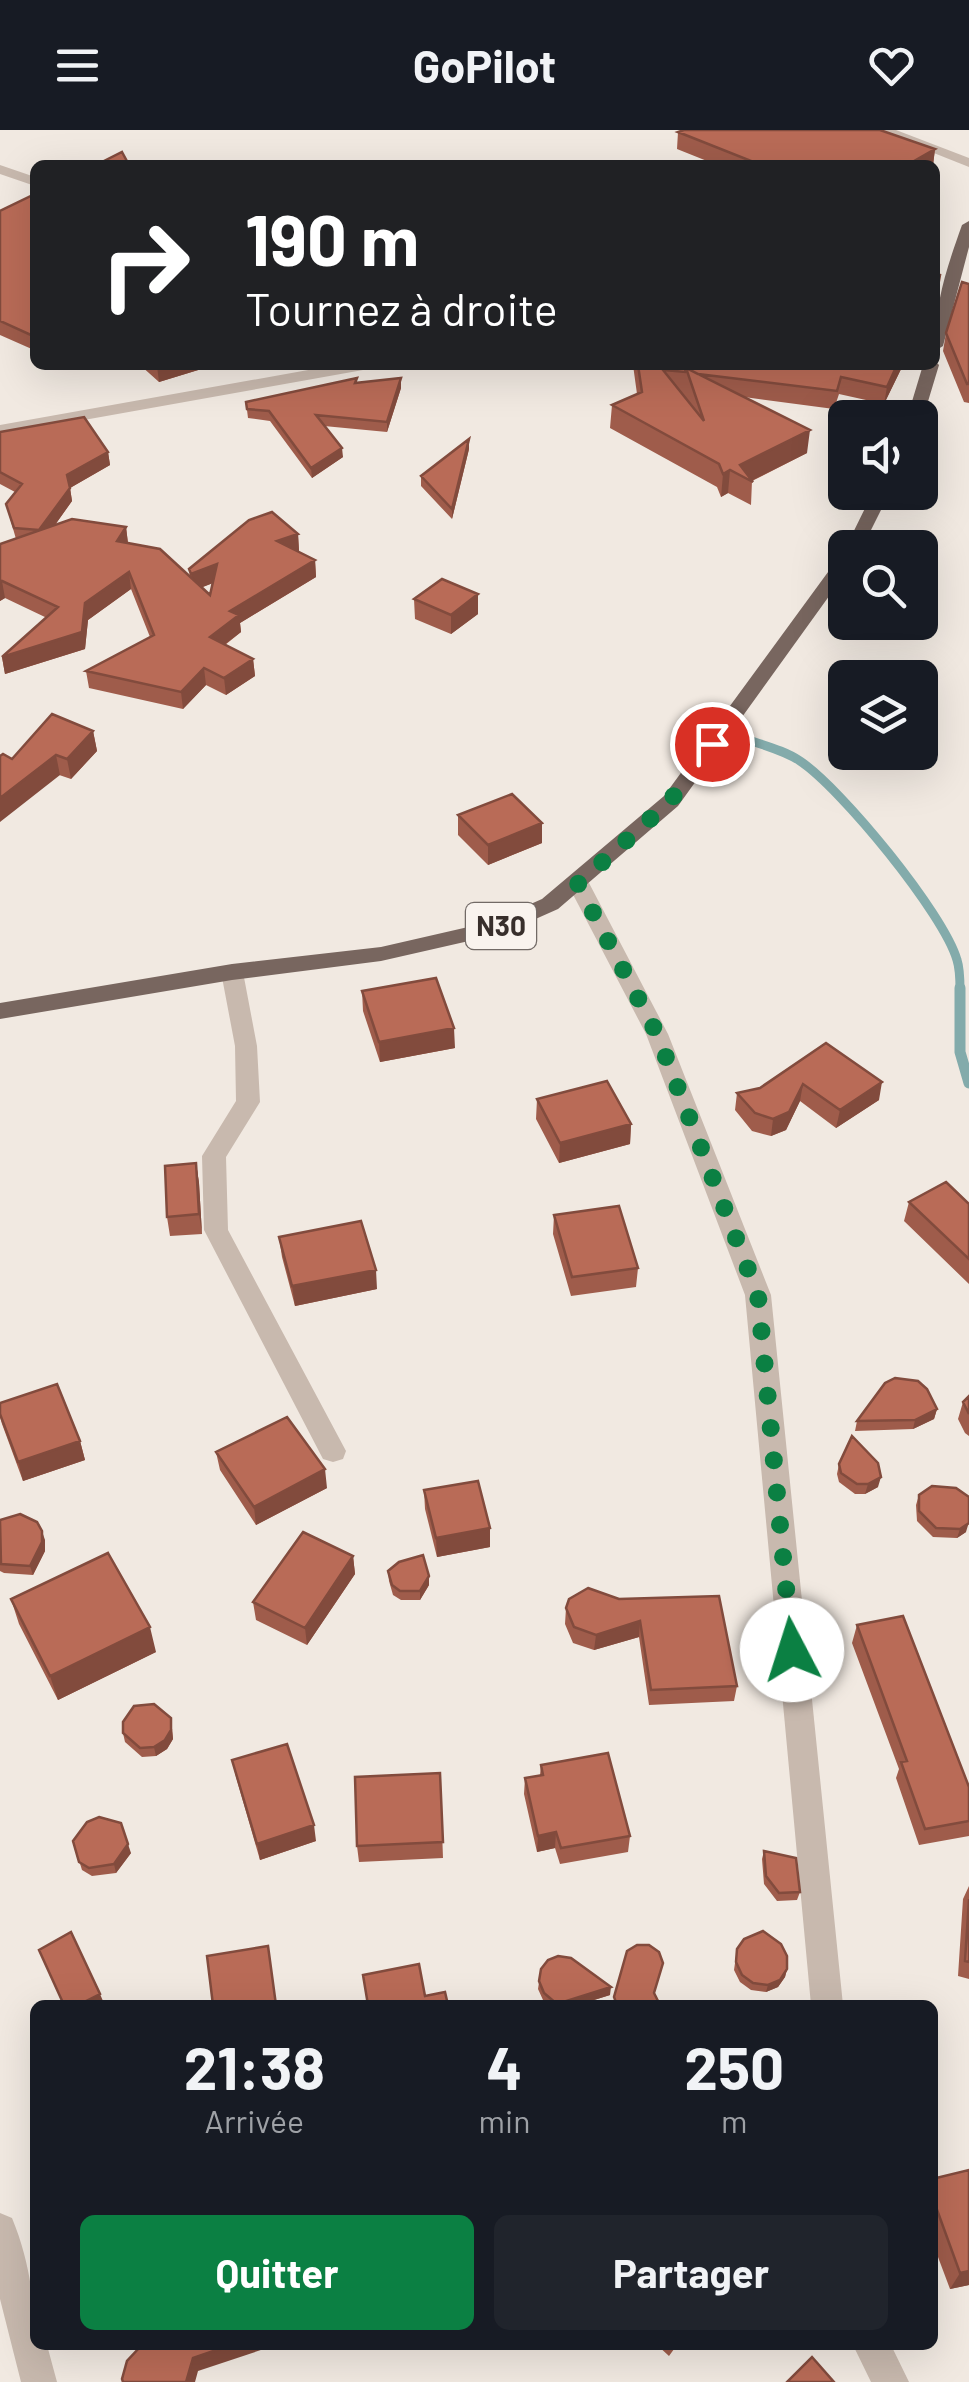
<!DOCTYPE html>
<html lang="fr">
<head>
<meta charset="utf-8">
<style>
  :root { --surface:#171b24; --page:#20242c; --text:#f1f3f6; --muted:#9ea1a6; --accent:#0b8043 }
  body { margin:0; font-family:Barlow,sans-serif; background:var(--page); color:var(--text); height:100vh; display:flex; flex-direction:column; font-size:38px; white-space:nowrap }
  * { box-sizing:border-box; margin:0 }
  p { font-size:32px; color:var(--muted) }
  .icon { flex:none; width:55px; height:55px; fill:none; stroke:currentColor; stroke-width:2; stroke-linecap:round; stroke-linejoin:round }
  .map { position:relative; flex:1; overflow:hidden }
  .drawer { position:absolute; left:30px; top:1870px; width:908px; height:350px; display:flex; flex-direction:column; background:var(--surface); border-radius:15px; box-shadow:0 10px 40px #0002 }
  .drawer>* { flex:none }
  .banner { position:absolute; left:30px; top:30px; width:910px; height:210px; border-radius:15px; box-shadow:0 10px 40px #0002; background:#202124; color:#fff; overflow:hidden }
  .tools { position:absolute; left:828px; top:270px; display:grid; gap:20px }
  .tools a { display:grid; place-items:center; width:110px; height:110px; border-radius:15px; background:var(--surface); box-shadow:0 10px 40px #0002; font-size:50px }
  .pin { position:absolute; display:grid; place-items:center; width:85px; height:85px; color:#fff; margin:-42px; border:5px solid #fff; border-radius:50%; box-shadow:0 2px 10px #0007 }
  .me { position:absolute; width:110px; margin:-55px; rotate:355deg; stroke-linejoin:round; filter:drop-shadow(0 0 8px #0008) }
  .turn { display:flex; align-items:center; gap:35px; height:210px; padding:0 50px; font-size:45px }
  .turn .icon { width:130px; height:130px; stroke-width:2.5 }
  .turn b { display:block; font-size:70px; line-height:85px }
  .eta { display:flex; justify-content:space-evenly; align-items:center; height:170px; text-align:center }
  .eta b { font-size:60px; font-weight:700; line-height:70px }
  .cta { display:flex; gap:20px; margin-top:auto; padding:20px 50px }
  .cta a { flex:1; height:115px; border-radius:15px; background:var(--accent); color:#fff; font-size:40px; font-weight:700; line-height:115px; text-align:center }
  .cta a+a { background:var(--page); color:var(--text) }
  header { display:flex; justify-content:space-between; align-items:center; height:130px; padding:0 50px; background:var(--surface); font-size:45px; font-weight:700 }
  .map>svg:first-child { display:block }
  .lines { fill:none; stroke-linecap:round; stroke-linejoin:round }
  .stream-far1 { stroke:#83abab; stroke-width:9 }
  .stream { stroke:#83abab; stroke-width:11 }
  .minor { fill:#c8b9ae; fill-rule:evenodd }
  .tertiary { fill:#c8b9ae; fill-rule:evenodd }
  .primary { fill:#78665f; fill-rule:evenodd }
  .wall { fill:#9f5c4b; fill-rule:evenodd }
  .shaded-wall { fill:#824b3d }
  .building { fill:#b96b57; stroke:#824b3d; stroke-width:2.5 }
  .route { stroke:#0b8043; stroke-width:18; stroke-dasharray:0 32.4 }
  .labels { text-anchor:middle; stroke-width:8; stroke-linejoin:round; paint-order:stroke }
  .shield { fill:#f9f3ee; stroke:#726a66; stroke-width:2.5 }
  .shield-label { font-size:28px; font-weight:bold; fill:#382f2c }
</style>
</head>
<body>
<header><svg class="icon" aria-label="menu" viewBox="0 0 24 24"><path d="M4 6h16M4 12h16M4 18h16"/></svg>GoPilot<svg class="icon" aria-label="heart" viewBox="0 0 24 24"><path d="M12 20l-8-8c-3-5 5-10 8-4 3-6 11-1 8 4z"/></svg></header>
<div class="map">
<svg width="969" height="2252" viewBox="0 0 969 2252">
  <rect width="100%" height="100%" fill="#f1e9e1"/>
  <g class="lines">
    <path class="stream-far1" d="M 743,608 C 762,615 784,620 800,631 C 841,658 944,784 957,830 C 960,839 960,850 960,860"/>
    <path class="stream" d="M 960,858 L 960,922 L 969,953"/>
    <path class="minor" d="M 0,35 L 35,47 L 35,56 L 0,44 Z
      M 336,235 L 371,235 L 363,240 L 0,305 L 0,295 Z
      M 578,746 L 589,753 L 668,904 L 771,1165 L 843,1875 L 811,1875 L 745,1165 L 646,904 L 567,753 Z
      M 232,834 L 243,842 L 257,916 L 260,972 L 226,1027 L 228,1100 L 346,1321 L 343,1329 L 333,1332 L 323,1329 L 204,1100 L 202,1026 L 236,971 L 235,916 L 221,842 Z
      M 0,2083 L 12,2088 C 29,2129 35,2171 35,2215 L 47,2215 L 57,2252 L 21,2252 L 0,2169 Z
      M 853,2215 L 891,2215 L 909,2252 L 871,2252 Z"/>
    <path class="tertiary" d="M 876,0 L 896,0 L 969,28 L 969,37 Z"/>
    <path class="primary" d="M 969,91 L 969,117 L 943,216 L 935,221 C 935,172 946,140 962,95 Z
      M 935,231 L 939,235 L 923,288 L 920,292 L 920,288 L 907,288 L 923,235 L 935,235 Z
      M 873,362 L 890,362 L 862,418 L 845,419 Z
      M 845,426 L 845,444 L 678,676 L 558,779 L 504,803 L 381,831 L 232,850 L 0,889 L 0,873 L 232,834 L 381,817 L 490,792 L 542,769 L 664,666 L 839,427 Z"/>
  </g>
  <path class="wall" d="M 681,0 L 880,0 L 935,19 L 933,35 L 717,35 L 677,19 L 678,2 Z
    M 35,64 L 35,219 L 34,220 L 0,205 L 0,81 Z
    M 969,154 L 969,273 L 964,272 L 943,221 L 946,203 Z
    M 140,235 L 207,235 L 208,237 L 159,252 Z
    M 633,235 L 659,235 L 664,242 L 665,235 L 903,235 L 884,274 L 839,264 L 834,279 L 744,267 L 807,323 L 752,351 L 751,375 L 728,363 L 721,367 L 717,357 L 610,298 L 612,275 L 637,264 Z
    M 401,248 L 401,258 L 387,302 L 324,296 L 343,327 L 312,348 L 270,291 L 248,288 L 246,272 L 357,253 Z
    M 0,302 L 108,322 L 110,335 L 70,358 L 72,371 L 55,395 L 126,397 L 128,413 L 190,446 L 189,439 L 298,404 L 299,421 L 297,421 L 315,430 L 316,447 L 240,493 L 241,502 L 225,515 L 253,529 L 255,546 L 226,565 L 206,555 L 183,579 L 89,558 L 86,541 L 150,507 L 131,459 L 88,490 L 85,519 L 5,544 L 2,527 L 47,488 L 5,468 L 0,471 L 0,414 L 16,409 L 6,374 L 15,362 L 0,354 ZM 213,453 L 210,465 L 202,457 Z
    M 469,319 L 452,389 L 421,356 L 421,346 Z
    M 414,469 L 478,484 L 451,504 L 415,489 Z
    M 93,601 L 97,621 L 71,649 L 12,629 Z
    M 458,685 L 542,713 L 488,735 L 458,705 Z
    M 362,861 L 455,918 L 380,932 L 363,881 Z
    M 826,913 L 879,970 L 836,998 L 800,971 L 786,1000 L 771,1006 L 752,1001 L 735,980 L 737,963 L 760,958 Z
    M 537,969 L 631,994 L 630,1014 L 559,1033 L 536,989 Z
    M 196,1033 L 199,1053 L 202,1104 L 170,1106 L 167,1087 Z
    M 909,1072 L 969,1074 L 969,1154 L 904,1091 Z
    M 554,1085 L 638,1138 L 636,1157 L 571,1166 L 553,1104 Z
    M 279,1107 L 377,1159 L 295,1176 L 282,1127 Z
    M 969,1266 L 969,1306 L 965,1303 L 958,1289 L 963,1272 Z
    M 0,1273 L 80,1311 L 85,1330 L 23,1351 L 2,1294 L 0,1287 Z
    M 937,1279 L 934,1289 L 913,1299 L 855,1301 L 857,1291 Z
    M 216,1322 L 327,1358 L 256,1395 L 220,1340 Z
    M 839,1334 L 878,1357 L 865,1364 L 855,1364 L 839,1352 L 837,1344 Z
    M 424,1360 L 490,1417 L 437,1427 L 425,1379 Z
    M 919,1365 L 966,1402 L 957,1408 L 933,1407 L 917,1391 L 916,1375 Z
    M 0,1390 L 45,1410 L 45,1421 L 33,1445 L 4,1443 L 0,1441 Z
    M 353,1426 L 355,1444 L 307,1515 L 256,1490 L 253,1472 Z
    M 388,1441 L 429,1446 L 429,1455 L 420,1470 L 401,1470 L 393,1465 L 389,1451 Z
    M 588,1458 L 737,1556 L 734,1571 L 649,1575 L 639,1507 L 594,1520 L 573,1513 L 565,1494 L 566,1478 Z
    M 11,1469 L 156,1522 L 58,1570 L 19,1494 Z
    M 857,1495 L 969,1657 L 969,1706 L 919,1715 L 896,1648 L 899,1639 L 852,1513 Z
    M 171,1588 L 173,1609 L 167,1619 L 156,1626 L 142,1627 L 125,1612 L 123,1603 Z
    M 232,1630 L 316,1711 L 260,1730 L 236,1647 Z
    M 541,1635 L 630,1706 L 628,1722 L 560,1734 L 555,1718 L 537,1722 L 524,1664 L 525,1648 L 540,1645 Z
    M 440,1643 L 443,1728 L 359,1732 L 357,1716 Z
    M 73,1711 L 131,1723 L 116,1743 L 92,1746 L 82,1740 Z
    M 764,1721 L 800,1762 L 797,1770 L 777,1771 L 764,1754 L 762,1729 Z
    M 969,1756 L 969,1849 L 958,1846 L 963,1769 Z
    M 737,1819 L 787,1839 L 785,1847 L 778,1857 L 766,1862 L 751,1860 L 740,1852 L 734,1840 Z
    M 541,1839 L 610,1865 L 578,1875 L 549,1875 L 543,1870 L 538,1859 Z
    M 969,2040 L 969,2155 L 950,2159 L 932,2111 L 932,2049 Z
    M 657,2215 L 677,2215 L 669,2226 Z"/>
  <path class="shaded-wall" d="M 935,19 L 933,35 L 907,35 Z
    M 35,203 L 35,219 L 34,220 L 31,205 Z
    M 162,235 L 207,235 L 208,237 L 159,252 L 157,236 Z
    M 897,235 L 903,235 L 884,274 L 887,257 Z
    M 401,248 L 401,258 L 387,302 L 387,292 Z
    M 810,300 L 807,323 L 751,351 L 740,335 Z
    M 469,309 L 469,319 L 452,389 L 452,379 Z
    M 342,318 L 343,327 L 312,348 L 311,338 Z
    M 108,322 L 110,335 L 70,358 L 67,345 Z
    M 730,340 L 728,363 L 721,367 L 723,344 Z
    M 70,358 L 72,371 L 42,413 L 39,400 Z
    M 126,397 L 128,414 L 117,411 Z
    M 298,404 L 299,421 L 279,428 L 277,411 Z
    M 315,430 L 316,447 L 240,493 L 241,502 L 212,524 L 210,507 L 230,481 Z
    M 217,434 L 218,451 L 193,461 L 191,444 Z
    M 129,442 L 131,459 L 88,490 L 85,519 L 5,544 L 2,527 L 85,473 Z
    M 2,451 L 5,468 L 0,471 L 0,452 Z
    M 478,464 L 478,484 L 451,504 L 451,485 Z
    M 253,529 L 255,546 L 226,565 L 224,548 Z
    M 204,538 L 206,555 L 183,579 L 181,562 Z
    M 93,601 L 97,621 L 71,649 L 67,629 Z
    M 56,625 L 60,645 L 0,692 L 0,668 Z
    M 542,693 L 542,713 L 488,735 L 488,715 Z
    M 454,898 L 455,918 L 380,932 L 379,912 Z
    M 882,952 L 879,970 L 836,998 L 840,980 Z
    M 803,954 L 800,971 L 786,1000 L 771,1006 L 773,989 Z
    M 631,994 L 630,1014 L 559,1033 L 560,1013 Z
    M 196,1033 L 199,1053 L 202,1104 L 199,1084 Z
    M 376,1140 L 377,1159 L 295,1176 L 292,1156 Z
    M 937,1279 L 934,1289 L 913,1299 L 915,1290 Z
    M 80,1311 L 85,1330 L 23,1351 L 18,1332 Z
    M 325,1339 L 327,1358 L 256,1395 L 254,1377 Z
    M 881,1347 L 878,1357 L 865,1364 L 868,1354 Z
    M 969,1392 L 966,1402 L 957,1408 L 960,1399 Z
    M 490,1398 L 490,1417 L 437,1427 L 436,1408 Z
    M 42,1401 L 45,1410 L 45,1421 L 33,1445 L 30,1436 Z
    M 353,1426 L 355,1444 L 307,1515 L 305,1498 Z
    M 429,1446 L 429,1455 L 420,1470 L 420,1461 Z
    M 640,1491 L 639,1507 L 594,1520 L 596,1505 Z
    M 150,1497 L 156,1522 L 58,1570 L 50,1546 Z
    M 171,1588 L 173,1609 L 167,1619 L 156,1626 L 154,1617 Z
    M 314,1695 L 316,1711 L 260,1730 L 257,1714 Z
    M 556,1702 L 555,1718 L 537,1722 L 538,1706 Z
    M 128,1714 L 131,1723 L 116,1743 L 114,1734 Z
    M 787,1839 L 785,1847 L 778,1857 L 766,1862 L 768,1855 Z
    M 611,1857 L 610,1865 L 578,1875 L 557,1875 Z
    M 100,1864 L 103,1871 L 96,1875 L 78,1875 Z
    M 969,2141 L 969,2155 L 950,2159 L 960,2143 Z
    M 231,2215 L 276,2215 L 198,2241 L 195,2252 L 186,2252 L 193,2228 Z"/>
  <path class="building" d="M 684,0 L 880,0 L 935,19 L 907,35 L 761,35 L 678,2 Z
    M 122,22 L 129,35 L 96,35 Z
    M 35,64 L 35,203 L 31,205 L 0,191 L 0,81 Z
    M 935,144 L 940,145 L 937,162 L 936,155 L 935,158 Z
    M 962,152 L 969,154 L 969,254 L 967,254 L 946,203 Z
    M 638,235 L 659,235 L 704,291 L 686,238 L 810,300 L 740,335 L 753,352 L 730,340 L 723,344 L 719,334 L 612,275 L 642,262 Z
    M 665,235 L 897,235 L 887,257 L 841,247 L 837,261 L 698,244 L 686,238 L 685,242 L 665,240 Z
    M 357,248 L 355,253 L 401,248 L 387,292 L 316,285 L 342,318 L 311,338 L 269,281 L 247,279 L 246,272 Z
    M 84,287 L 108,322 L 67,345 L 70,358 L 39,400 L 14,398 L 6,374 L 22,354 L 0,342 L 0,302 Z
    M 469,309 L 452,379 L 421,346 Z
    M 272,382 L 298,404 L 277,411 L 315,430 L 230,481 L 239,485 L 210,507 L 253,529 L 224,548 L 204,538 L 181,562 L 86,541 L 154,505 L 129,442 L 85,473 L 82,502 L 2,527 L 58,477 L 2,451 L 0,452 L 0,414 L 72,389 L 126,397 L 117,411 L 160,419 L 210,465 L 217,434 L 191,444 L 189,439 L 249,390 Z
    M 442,449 L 478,464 L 451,485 L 414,469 Z
    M 52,584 L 93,601 L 67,629 L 56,625 L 0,668 L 0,626 L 3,624 L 12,629 Z
    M 512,664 L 542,693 L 488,715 L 458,685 Z
    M 436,848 L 454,898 L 379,912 L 362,861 Z
    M 826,913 L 882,952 L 840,980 L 803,954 L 789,982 L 773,989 L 755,983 L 737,963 L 760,958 Z
    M 607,951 L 631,994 L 560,1013 L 537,969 Z
    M 196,1033 L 199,1084 L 167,1087 L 165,1036 Z
    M 946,1052 L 969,1074 L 969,1129 L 909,1072 Z
    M 619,1076 L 638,1138 L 572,1147 L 554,1085 Z
    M 361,1091 L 376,1140 L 292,1156 L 279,1107 Z
    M 895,1248 L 918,1251 L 927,1259 L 937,1279 L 915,1290 L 857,1291 L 885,1253 Z
    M 57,1254 L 80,1311 L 18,1332 L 0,1284 L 0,1273 Z
    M 969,1266 L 969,1284 L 963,1272 Z
    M 287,1287 L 325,1339 L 254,1377 L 216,1322 Z
    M 852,1306 L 878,1333 L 881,1347 L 868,1354 L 857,1354 L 841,1343 L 839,1334 Z
    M 478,1351 L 490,1398 L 436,1408 L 424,1360 Z
    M 932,1356 L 956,1358 L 969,1367 L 969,1393 L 960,1399 L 936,1398 L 919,1381 L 919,1365 Z
    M 20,1384 L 37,1392 L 42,1401 L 42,1412 L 30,1436 L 1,1434 L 0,1390 Z
    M 303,1402 L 353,1426 L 305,1498 L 253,1472 Z
    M 108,1423 L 150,1497 L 50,1546 L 11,1469 Z
    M 423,1425 L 429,1446 L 420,1461 L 400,1461 L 392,1455 L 388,1441 L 399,1432 Z
    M 588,1458 L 619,1469 L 719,1466 L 737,1556 L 651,1560 L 640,1491 L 596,1505 L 574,1497 L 566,1478 L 569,1469 Z
    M 903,1486 L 969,1657 L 969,1691 L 925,1699 L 901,1632 L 907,1631 L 857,1495 Z
    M 154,1574 L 171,1588 L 171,1600 L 165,1610 L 154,1617 L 140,1618 L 123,1603 L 123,1592 L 134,1576 Z
    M 287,1614 L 314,1695 L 257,1714 L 232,1630 Z
    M 608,1623 L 630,1706 L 561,1718 L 556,1702 L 538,1706 L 525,1648 L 543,1645 L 541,1635 Z
    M 440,1643 L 443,1712 L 357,1716 L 355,1647 Z
    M 99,1687 L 121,1693 L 128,1714 L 114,1734 L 89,1738 L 79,1732 L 73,1711 L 87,1692 Z
    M 764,1721 L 796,1728 L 800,1762 L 779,1763 L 766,1746 Z
    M 969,1769 L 969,1832 L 965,1831 Z
    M 763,1801 L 781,1814 L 787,1826 L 787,1839 L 780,1850 L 768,1855 L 753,1853 L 742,1845 L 736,1832 L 737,1819 L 744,1809 Z
    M 71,1802 L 100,1864 L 78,1875 L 64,1875 L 39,1820 Z
    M 637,1815 L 649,1815 L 659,1822 L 663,1833 L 654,1863 L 660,1875 L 617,1875 L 614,1867 L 627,1821 Z
    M 268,1816 L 276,1875 L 213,1875 L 207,1826 Z
    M 558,1826 L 571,1828 L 611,1857 L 557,1874 L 544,1863 L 539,1851 L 541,1839 L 548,1830 Z
    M 419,1834 L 425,1866 L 445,1862 L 448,1875 L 368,1875 L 363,1845 Z
    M 969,2040 L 969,2141 L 960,2143 L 932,2066 L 932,2049 Z
    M 145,2215 L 231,2215 L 193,2228 L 186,2252 L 123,2252 L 122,2249 L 127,2231 L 140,2217 Z
    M 812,2227 L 834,2252 L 787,2252 Z"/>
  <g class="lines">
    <path class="route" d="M 712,614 L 670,671 L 578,754 L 657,904 L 758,1165 L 792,1520"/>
  </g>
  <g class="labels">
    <rect class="shield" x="466" y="773" width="70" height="46" rx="8"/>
    <g class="shield-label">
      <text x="501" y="806">N30</text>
    </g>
  </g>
</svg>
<div class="tools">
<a><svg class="icon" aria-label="sound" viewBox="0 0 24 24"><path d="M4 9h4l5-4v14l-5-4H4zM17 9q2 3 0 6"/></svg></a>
<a><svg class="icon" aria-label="search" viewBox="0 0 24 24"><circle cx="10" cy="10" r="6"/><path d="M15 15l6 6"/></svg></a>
<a><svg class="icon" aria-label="layers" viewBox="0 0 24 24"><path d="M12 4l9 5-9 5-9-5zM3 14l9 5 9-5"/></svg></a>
</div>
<div class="pin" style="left:712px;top:614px;background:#d93025"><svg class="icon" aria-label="arrive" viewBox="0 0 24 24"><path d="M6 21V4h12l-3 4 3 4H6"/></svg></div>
<svg class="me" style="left:792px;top:1520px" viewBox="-20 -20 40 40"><circle r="19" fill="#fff"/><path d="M0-13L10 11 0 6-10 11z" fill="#0b8043"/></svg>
<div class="banner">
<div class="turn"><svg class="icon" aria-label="right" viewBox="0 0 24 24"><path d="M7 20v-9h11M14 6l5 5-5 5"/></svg><div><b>190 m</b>Tournez à droite</div></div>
</div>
<section class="drawer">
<div class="eta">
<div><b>21:38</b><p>Arrivée</p></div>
<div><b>4</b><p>min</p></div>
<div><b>250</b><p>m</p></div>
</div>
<div class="cta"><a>Quitter</a><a>Partager</a></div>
</section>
</div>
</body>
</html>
